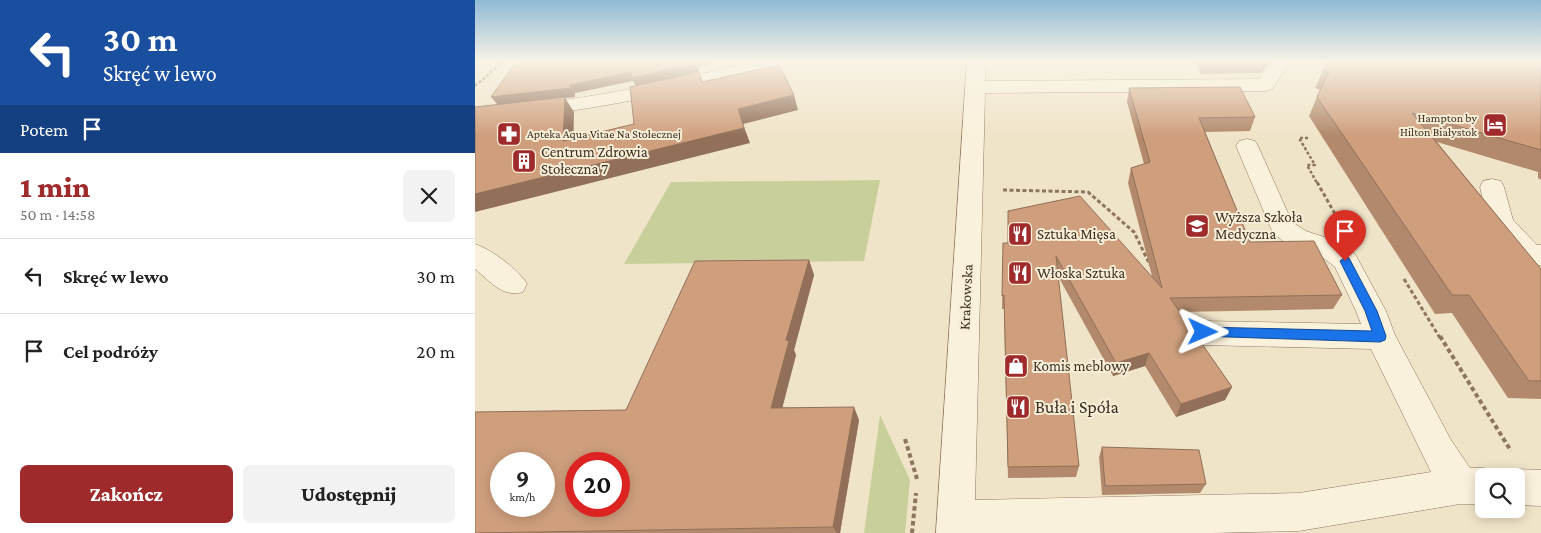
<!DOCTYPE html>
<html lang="pl">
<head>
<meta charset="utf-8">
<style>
  :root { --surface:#fff; --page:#f2f2f2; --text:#222; --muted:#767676; --line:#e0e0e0; --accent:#9e2a2b }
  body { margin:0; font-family:"Crimson Pro",serif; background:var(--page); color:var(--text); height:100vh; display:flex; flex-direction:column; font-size:19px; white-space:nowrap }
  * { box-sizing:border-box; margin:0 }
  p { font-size:16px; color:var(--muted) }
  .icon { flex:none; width:28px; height:28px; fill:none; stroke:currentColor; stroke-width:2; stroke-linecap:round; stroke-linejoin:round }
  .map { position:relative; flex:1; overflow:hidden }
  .details { display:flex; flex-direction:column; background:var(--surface); width:475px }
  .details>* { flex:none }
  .guide { background:#1a4fa0; color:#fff; overflow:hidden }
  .fabs { position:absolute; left:1000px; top:468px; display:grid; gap:10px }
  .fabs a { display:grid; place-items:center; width:50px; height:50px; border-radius:8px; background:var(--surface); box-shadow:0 2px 12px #0003; font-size:25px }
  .speed { position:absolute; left:15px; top:452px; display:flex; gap:10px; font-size:25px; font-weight:700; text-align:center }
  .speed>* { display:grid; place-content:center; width:65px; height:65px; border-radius:50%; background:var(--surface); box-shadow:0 2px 12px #0003; line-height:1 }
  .speed small { font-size:12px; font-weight:400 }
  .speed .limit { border:8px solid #d22; background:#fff; color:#111 }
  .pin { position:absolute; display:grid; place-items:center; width:42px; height:42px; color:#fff; margin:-51px -21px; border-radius:50% 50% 50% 0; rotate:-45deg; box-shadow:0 0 5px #0007 }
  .pin .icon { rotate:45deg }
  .me { position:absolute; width:55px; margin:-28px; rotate:91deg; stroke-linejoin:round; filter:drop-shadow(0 0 4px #0008) }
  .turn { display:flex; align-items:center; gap:18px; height:105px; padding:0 20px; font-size:22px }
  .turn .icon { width:65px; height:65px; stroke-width:2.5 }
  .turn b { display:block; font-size:35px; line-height:42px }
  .then { display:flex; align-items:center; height:48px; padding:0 20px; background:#0003; gap:10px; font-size:19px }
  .round { display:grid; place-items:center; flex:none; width:52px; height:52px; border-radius:8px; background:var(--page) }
  .overview { display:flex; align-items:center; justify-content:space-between; height:85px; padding:0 20px }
  h1 { font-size:30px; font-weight:800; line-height:38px; color:var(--accent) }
  .cta { display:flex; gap:10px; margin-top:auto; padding:10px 20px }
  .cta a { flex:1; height:58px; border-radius:8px; background:var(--accent); color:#fff; font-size:20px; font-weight:800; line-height:58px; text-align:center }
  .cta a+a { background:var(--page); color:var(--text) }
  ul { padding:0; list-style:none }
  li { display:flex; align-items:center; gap:15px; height:75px; padding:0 20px; border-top:1px solid var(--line) }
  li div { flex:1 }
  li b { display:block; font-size:19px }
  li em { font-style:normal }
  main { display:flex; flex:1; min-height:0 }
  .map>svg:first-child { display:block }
  .green { fill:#c9cf9b }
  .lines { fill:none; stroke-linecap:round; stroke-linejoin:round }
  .minor-casing { stroke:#8d765c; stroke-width:1 }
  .path-far2 { stroke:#8d765c; stroke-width:2.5; stroke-dasharray:3 2; stroke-linecap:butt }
  .path-far1 { stroke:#8d765c; stroke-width:3; stroke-dasharray:4 2.5; stroke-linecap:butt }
  .path { stroke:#8d765c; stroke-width:4; stroke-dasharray:4.5 3; stroke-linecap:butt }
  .minor { fill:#faf1dc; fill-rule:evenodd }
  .wall { fill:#b2896c }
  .shaded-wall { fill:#916f58 }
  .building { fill:#cf9f7d; stroke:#916f58; fill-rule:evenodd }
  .route { fill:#1a73e8; stroke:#114b97 }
  .labels { text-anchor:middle; stroke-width:4; stroke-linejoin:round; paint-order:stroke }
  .far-poi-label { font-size:12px; fill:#3d2e20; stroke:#f7eed8; text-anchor:end }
  .poi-label { font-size:15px; fill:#3d2e20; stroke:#f7eed8; text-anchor:start }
  .street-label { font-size:15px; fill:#3d2e20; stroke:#f7eed8 }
  .near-poi-label { font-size:18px; fill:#3d2e20; stroke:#f7eed8; text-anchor:start }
</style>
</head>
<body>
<main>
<section class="details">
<div class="guide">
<div class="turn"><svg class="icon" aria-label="left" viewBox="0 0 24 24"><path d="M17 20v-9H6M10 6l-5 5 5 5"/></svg><div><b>30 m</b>Skręć w lewo</div></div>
<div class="then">Potem<svg class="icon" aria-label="arrive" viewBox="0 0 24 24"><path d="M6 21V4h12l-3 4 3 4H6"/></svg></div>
</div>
<div class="overview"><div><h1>1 min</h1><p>50 m · 14:58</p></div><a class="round"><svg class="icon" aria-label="close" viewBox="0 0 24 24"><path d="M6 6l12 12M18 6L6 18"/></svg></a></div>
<ul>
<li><svg class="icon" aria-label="left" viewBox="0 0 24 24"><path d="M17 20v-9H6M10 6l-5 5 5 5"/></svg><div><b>Skręć w lewo</b></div><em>30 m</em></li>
<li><svg class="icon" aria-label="arrive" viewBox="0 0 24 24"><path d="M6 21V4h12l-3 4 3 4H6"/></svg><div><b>Cel podróży</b></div><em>20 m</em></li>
</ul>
<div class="cta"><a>Zakończ</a><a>Udostępnij</a></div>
</section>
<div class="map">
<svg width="1066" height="533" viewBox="0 0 1066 533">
  <rect width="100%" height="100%" fill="#f0e4c8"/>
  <path class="green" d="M 405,180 L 389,261 L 149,264 L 196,182 Z
    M 405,415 L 435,480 L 430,533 L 389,533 Z"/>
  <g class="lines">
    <defs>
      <path id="minor" d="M 280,61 L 313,61 L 311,65 C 205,92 109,114 0,121 L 0,109 C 96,103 188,85 280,61 Z
        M 492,61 L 510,61 L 510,81 L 784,79 L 797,61 L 816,61 L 797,89 L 790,91 L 510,93 L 500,500 L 824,493 L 956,472 L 896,349 L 727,345 L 716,342 L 712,333 L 716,324 L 727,321 L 886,324 L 881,311 L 860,267 L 846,256 L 813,245 L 798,233 L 761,146 L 764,141 L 772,139 L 780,141 L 783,146 L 817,222 L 831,231 L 864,242 L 880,254 L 911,311 L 920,335 L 976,440 L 995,468 L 1009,468 L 1022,473 L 1023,476 L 1009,476 L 1009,504 L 985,504 L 824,531 L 736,533 L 461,533 Z
        M 1017,179 L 1026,181 L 1029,187 L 1038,220 L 1062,245 L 1066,245 L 1066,265 L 1055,265 L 1045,262 L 1017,229 L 1013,223 L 1005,187 L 1008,181 Z
        M 0,244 C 16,249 44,270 52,284 L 48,292 C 27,298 15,281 0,269 Z
        M 1041,469 L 1066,470 L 1066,506 L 1041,505 L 1041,476 L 1027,476 Z"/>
    </defs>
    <use href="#minor" class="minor-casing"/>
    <path class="path-far2" d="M 0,86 L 29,61
      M 833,138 L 824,138 L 840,165 L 832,165 L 842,183"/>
    <path class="path-far1" d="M 842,182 L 864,221
      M 528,190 L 613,192 L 659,232 L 675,265
      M 929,279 L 965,338"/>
    <path class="path" d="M 965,336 L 1036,451
      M 430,439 L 442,479
      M 437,533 L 441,493"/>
    <use href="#minor" class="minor"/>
  </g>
  <path class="wall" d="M 720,61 L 795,61 L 786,73 L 726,74 Z
    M 1066,61 L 1066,180 L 1063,178 L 1063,172 L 962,142 L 1066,269 L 1066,399 L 1033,398 L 977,313 L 960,314 L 834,116 L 845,90 L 840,88 L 848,70 Z
    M 654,88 L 780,117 L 775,131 L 730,132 L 775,242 L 867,295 L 858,309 L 704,312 L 757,387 L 750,400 L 701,417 L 670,366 L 638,376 L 583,276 L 604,466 L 601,477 L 533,478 L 529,309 L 527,309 L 528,243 L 677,276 L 653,183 L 656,168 L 669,164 L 652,102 Z
    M 334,260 L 339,275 L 319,350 L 321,355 L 307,407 L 384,420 L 365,533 L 0,533 Z
    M 627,447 L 731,484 L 725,493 L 627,495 L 624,457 Z"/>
  <path class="shaded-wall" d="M 220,61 L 235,61 L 236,64 L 222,67 L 225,73 L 224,73 L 230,87 L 161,86 L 158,81 L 100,93 L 100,97 L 90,98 L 99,112 L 98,156 L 23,105 L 16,97 L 95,85 L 156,72 Z
    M 790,61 L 795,61 L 786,73 L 790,62 Z
    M 319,95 L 323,110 L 268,124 L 275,143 L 0,212 L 0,194 L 263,109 Z
    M 334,260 L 339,275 L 319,350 L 321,355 L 304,421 L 296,408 L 311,340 Z
    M 674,353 L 670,366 L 638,376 L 641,363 Z
    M 757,387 L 750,400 L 701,417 L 706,404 Z
    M 379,407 L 384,420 L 365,533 L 362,533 L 358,527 Z"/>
  <path class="building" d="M 64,61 L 220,61 L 221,64 L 157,78 L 156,72 L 95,85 L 95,88 L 16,97 L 38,66 Z
    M 728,61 L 790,61 L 790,62 L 729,63 Z
    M 853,61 L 1066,61 L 1066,150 L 937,113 L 1066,269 L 1066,381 L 1054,381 L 994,295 L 977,295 L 842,97 L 854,72 L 848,70 Z
    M 304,65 L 319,95 L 263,109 L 269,128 L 0,194 L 0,107 L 90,97 L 88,141 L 159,124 L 155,87 L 224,72 L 227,82 Z
    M 765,87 L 780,117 L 724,118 L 775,242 L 839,241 L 867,295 L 695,298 L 757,387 L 706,404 L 674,353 L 641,363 L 581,256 L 604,466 L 533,467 L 529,295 L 527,296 L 528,243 L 533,243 L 533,211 L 605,196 L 687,288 L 656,168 L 675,162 L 654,88 Z
    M 334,260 L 311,340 L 314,341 L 296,408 L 379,407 L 358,527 L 0,533 L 0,412 L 151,410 L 220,261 ZM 26,464 L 69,464 L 69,506 L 26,506 ZM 101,464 L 144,464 L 144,506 L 101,506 Z
    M 627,447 L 724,450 L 731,484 L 630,486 Z"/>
  <linearGradient id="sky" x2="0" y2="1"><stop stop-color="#8fbad6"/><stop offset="0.45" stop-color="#f8f3e6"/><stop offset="1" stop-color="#f8f3e6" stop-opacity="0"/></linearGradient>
  <rect width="1066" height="136" fill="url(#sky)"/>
  <path class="route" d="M 870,257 L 874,258 L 902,311 L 911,336 L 910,340 L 905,342 L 723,336 L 721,332 L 723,329 L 728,327 L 897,331 L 890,311 L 865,261 Z"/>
  <defs>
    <symbol id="hotel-square" viewBox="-11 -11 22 22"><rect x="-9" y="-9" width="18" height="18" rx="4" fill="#9e2a2b" stroke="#f7eed8"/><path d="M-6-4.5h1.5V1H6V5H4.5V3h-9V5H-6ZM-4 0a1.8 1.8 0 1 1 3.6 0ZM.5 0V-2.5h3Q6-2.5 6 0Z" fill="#fff"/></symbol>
    <symbol id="pharmacy-square" viewBox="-11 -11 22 22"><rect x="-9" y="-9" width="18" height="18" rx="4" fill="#9e2a2b" stroke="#f7eed8"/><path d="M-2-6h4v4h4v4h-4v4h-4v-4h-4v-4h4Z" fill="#fff"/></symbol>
    <symbol id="building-square" viewBox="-11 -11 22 22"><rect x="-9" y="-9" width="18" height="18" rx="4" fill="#9e2a2b" stroke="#f7eed8"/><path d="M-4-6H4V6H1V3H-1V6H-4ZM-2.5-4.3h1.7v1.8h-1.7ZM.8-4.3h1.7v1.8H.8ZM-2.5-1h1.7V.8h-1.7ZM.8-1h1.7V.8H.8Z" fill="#fff"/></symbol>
    <symbol id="university-square" viewBox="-11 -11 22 22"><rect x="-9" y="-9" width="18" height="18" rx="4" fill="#9e2a2b" stroke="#f7eed8"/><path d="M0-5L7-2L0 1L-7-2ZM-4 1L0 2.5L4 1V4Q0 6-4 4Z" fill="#fff"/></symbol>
    <symbol id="restaurant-square" viewBox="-11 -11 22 22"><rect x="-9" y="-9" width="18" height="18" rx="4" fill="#9e2a2b" stroke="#f7eed8"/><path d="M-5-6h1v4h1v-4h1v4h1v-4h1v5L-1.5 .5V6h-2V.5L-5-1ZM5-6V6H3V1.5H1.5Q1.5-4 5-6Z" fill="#fff"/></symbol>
    <symbol id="shop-square" viewBox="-11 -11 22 22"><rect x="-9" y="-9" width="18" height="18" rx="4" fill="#9e2a2b" stroke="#f7eed8"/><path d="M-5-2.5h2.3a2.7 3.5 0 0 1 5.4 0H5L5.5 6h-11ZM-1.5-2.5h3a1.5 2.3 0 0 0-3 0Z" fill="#fff"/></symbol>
  </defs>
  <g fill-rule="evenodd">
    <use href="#hotel-square" x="1006" y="111" width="28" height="28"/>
    <use href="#pharmacy-square" x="20" y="120" width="28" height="28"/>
    <use href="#building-square" x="35" y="147" width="28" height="28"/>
    <use href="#university-square" x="708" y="212" width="28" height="28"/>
    <use href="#restaurant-square" x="531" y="220" width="28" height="28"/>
    <use href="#restaurant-square" x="531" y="259" width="28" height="28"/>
    <use href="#shop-square" x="527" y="352" width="28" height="28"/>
    <use href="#restaurant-square" x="529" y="393" width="28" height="28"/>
  </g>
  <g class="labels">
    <g class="far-poi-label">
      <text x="1002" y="122">Hampton by<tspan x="1002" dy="14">Hilton Białystok</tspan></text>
      <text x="52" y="138" text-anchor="start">Apteka Aqua Vitae Na Stołecznej</text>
    </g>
    <g class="poi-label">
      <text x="66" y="157">Centrum Zdrowia<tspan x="66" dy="17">Stołeczna 7</tspan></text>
      <text x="740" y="222">Wyższa Szkoła<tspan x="740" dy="17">Medyczna</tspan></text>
      <text x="562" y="239">Sztuka Mięsa</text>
      <text x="562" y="278">Włoska Sztuka</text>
      <text x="558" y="371">Komis meblowy</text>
    </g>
    <g class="street-label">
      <text transform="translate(491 297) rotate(-87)" y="5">Krakowska</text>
    </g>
    <g class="near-poi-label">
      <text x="560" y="413">Buła i Spóła</text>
    </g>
  </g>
</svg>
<div class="fabs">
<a><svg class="icon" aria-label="search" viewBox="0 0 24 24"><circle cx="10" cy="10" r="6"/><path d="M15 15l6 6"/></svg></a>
</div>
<div class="speed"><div>9<small>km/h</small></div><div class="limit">20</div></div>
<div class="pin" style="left:870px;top:261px;background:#d93025"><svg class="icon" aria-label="arrive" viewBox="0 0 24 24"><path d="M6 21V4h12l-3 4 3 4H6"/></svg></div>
<svg class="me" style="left:728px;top:332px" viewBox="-20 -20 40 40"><path d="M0-17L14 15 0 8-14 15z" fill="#1a73e8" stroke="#fff" stroke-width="4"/></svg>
</div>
</main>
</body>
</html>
